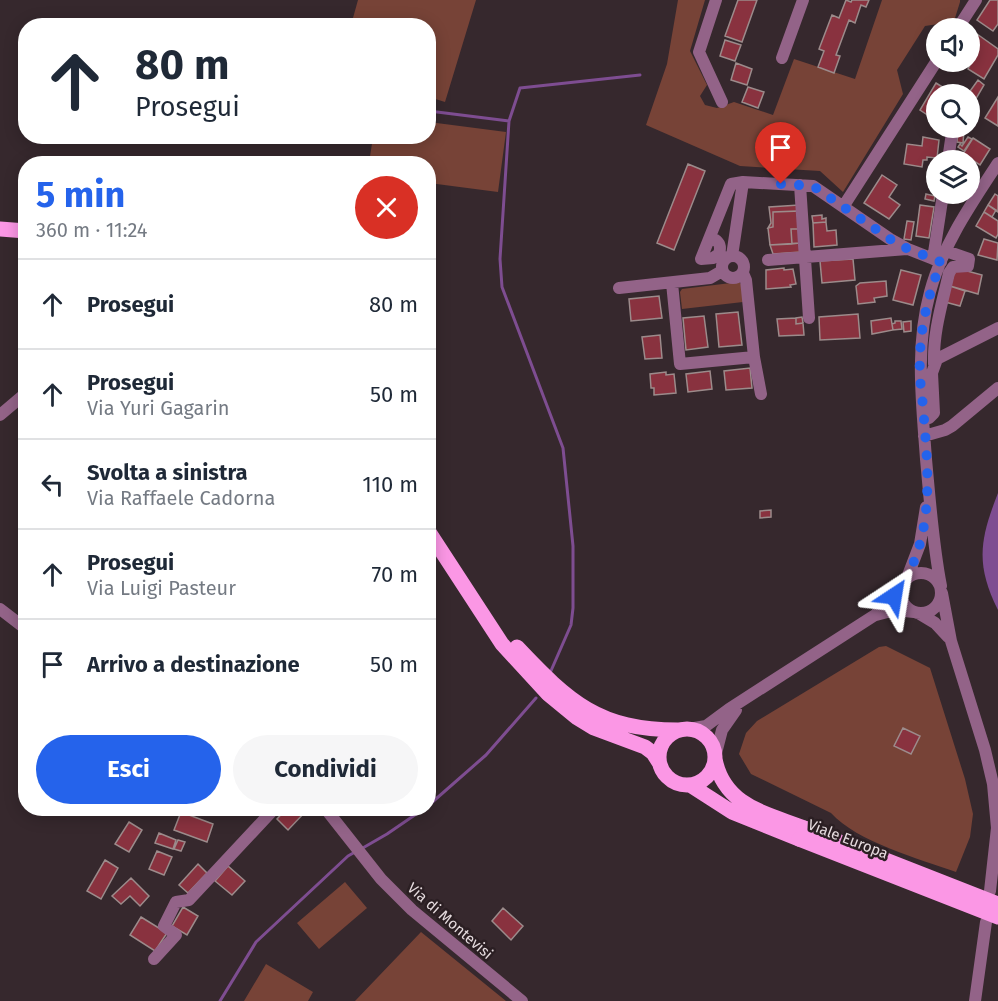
<!DOCTYPE html>
<html lang="it">
<head>
<meta charset="utf-8">
<style>
  :root { --surface:#fff; --page:#f6f6f7; --text:#1f2937; --muted:#747a83; --line:#e0e1e3; --accent:#2563eb }
  body { margin:0; font-family:"Fira Sans",sans-serif; background:var(--page); color:var(--text); height:100vh; display:flex; flex-direction:column; font-size:22px; white-space:nowrap }
  * { box-sizing:border-box; margin:0 }
  p { font-size:20px; color:var(--muted) }
  .icon { flex:none; width:33px; height:33px; fill:none; stroke:currentColor; stroke-width:2; stroke-linecap:round; stroke-linejoin:round }
  .map { position:relative; flex:1; overflow:hidden }
  .details { position:absolute; left:18px; top:156px; width:418px; height:660px; display:flex; flex-direction:column; background:var(--surface); border-radius:24px; box-shadow:0 3px 15px #0003 }
  .details>* { flex:none }
  .top-card { position:absolute; left:18px; top:18px; width:418px; height:126px; border-radius:24px; box-shadow:0 3px 15px #0003; background:#fff; color:var(--text); overflow:hidden }
  .buttons { position:absolute; left:926px; top:18px; display:grid; gap:12px }
  .buttons a { display:grid; place-items:center; width:54px; height:54px; border-radius:50%; background:var(--surface); box-shadow:0 3px 15px #0003; font-size:30px }
  .pin { position:absolute; display:grid; place-items:center; width:51px; height:51px; color:#fff; margin:-62px -26px; border-radius:50% 50% 50% 0; rotate:-45deg; box-shadow:0 0 6px #0007 }
  .pin .icon { rotate:45deg }
  .me { position:absolute; width:66px; margin:-33px; rotate:33deg; stroke-linejoin:round; filter:drop-shadow(0 0 4px #0008) }
  .turn { display:flex; align-items:center; gap:21px; height:126px; padding:0 18px; font-size:27px }
  .turn .icon { width:78px; height:78px; stroke-width:2.5 }
  .turn b { display:block; font-size:42px; line-height:51px }
  .round { display:grid; place-items:center; flex:none; width:63px; height:63px; border-radius:32px; background:var(--page) }
  .overview { display:flex; align-items:center; justify-content:space-between; height:102px; padding:0 18px }
  h1 { font-size:36px; font-weight:700; line-height:45px; color:var(--accent) }
  .button { display:flex; gap:12px; margin-top:auto; padding:12px 18px }
  .button a { flex:1; height:69px; border-radius:36px; background:var(--accent); color:#fff; font-size:24px; font-weight:700; line-height:69px; text-align:center }
  .button a+a { background:var(--page); color:var(--text) }
  ul { padding:0; list-style:none }
  li { display:flex; align-items:center; gap:18px; height:90px; padding:0 18px; border-top:2px solid var(--line) }
  li div { flex:1 }
  li b { display:block; font-size:22px }
  li em { font-style:normal }
  .map>svg:first-child { display:block }
  .green { fill:#774337 }
  .water { fill:#7e4d91 }
  .lines { fill:none; stroke-linecap:round; stroke-linejoin:round }
  .stream { stroke:#7e4d91; stroke-width:3 }
  .building { fill:#89323f; stroke:#9c8b8b; stroke-width:1.5 }
  .minor { stroke:#936388; stroke-width:12 }
  .major { stroke:#fb97e5; stroke-width:15 }
  .major-bridge { stroke:#fb97e5; stroke-width:15 }
  .route { stroke:#2563eb; stroke-width:10; stroke-dasharray:0 18 }
  .labels { text-anchor:middle; stroke-width:5; stroke-linejoin:round; paint-order:stroke }
  .street-label { font-size:15px; fill:#e6dcdf; stroke:#2b1f23 }
</style>
</head>
<body>
<div class="map">
<svg width="998" height="1001" viewBox="0 0 998 1001">
  <rect width="100%" height="100%" fill="#36282d"/>
  <path class="green" d="M 358,0 L 476,0 L 445,102 L 429,97 L 429,26 L 351,25 Z
    M 678,0 L 705,0 L 690,51 L 707,85 L 700,96 L 705,105 L 717,108 L 734,102 L 773,115 L 794,59 L 855,79 L 882,0 L 960,0 L 960,2 L 955,18 L 945,23 L 925,26 L 897,70 L 903,94 L 843,192 L 820,171 L 740,166 L 646,125 L 667,64 Z
    M 429,122 L 506,132 L 498,192 L 429,183 L 429,164 L 369,163 L 373,137 L 429,136 Z
    M 739,282 L 742,285 L 743,302 L 682,309 L 680,292 L 682,289 Z
    M 886,646 L 930,668 L 965,779 L 973,814 L 970,837 L 956,872 C 920,859 857,842 831,813 L 751,774 L 739,754 L 746,733 L 757,721 L 879,647 Z
    M 345,882 L 367,908 L 319,949 L 297,923 Z
    M 421,932 L 506,1001 L 355,1001 Z
    M 266,964 L 313,992 L 308,1001 L 244,1001 Z"/>
  <path class="water" d="M 998,493 L 998,610 C 975,564 980,539 998,493 Z"/>
  <g class="lines">
    <path class="stream" d="M 429,111 L 509,121 L 500,259 L 502,287 L 563,448 L 573,546 L 573,608 L 571,625 L 550,673
      M 509,121 L 520,88 L 640,75
      M 429,805 L 486,755 L 536,698
      M 361,849 L 387,834 L 425,808
      M 220,1001 L 256,942 L 348,856 L 355,852"/>
  </g>
  <path class="building" d="M 738,0 L 757,0 L 742,42 L 725,36 Z
    M 846,0 L 851,2 L 852,0 L 869,0 L 866,7 L 861,5 L 855,23 L 849,20 L 836,55 L 840,56 L 834,73 L 818,67 L 824,51 L 819,49 L 832,15 L 839,18 Z
    M 990,0 L 998,0 L 998,24 L 993,31 L 977,20 Z
    M 977,34 L 998,49 L 998,55 L 984,79 L 968,69 L 976,54 L 969,49 L 969,38 L 973,40 Z
    M 725,40 L 741,45 L 735,61 L 720,56 Z
    M 736,63 L 752,69 L 747,85 L 731,80 Z
    M 978,80 L 984,85 L 973,104 L 969,101 L 970,96 L 968,94 Z
    M 936,83 L 952,93 L 936,94 L 935,120 L 920,110 Z
    M 748,87 L 764,92 L 758,108 L 742,102 Z
    M 998,97 L 998,126 L 985,118 Z
    M 958,130 L 964,131 L 963,143 L 957,142 Z
    M 923,137 L 939,140 L 937,158 L 927,157 L 927,160 L 923,160 L 922,167 L 904,164 L 907,144 L 922,146 Z
    M 968,137 L 972,139 L 964,151 L 958,147 L 960,144 L 962,146 Z
    M 973,138 L 990,149 L 980,165 L 963,154 Z
    M 954,153 L 964,158 L 963,160 L 952,160 Z
    M 688,164 L 705,171 L 674,250 L 657,243 Z
    M 969,170 L 975,174 L 969,183 Z
    M 882,175 L 897,185 L 889,197 L 900,205 L 889,219 L 864,203 Z
    M 926,194 L 935,196 L 934,201 L 925,199 Z
    M 995,194 L 998,196 L 998,212 L 988,205 Z
    M 799,205 L 800,211 L 773,212 L 773,227 L 768,228 L 771,223 L 769,207 Z
    M 920,205 L 934,207 L 929,238 L 916,236 Z
    M 988,205 L 996,210 L 992,217 L 984,212 Z
    M 797,211 L 799,229 L 791,229 L 792,244 L 770,245 L 768,228 L 773,227 L 773,212 Z
    M 984,212 L 998,221 L 998,234 L 996,238 L 976,226 Z
    M 822,215 L 822,219 L 826,218 L 826,222 L 813,223 L 812,216 Z
    M 907,221 L 914,222 L 911,240 L 904,239 Z
    M 826,222 L 827,231 L 836,230 L 837,245 L 814,247 L 813,223 Z
    M 791,229 L 799,229 L 799,243 L 792,244 Z
    M 984,239 L 998,243 L 997,260 L 978,255 Z
    M 799,243 L 801,252 L 773,254 L 770,245 Z
    M 853,259 L 855,280 L 822,283 L 820,261 Z
    M 784,268 L 784,270 L 793,269 L 796,284 L 790,285 L 791,287 L 766,289 L 766,270 Z
    M 956,268 L 982,275 L 978,294 L 950,286 Z
    M 901,270 L 921,275 L 913,305 L 893,300 Z
    M 886,281 L 887,296 L 874,298 L 875,302 L 858,304 L 856,286 L 860,283 Z
    M 950,286 L 965,291 L 960,306 L 945,302 Z
    M 659,296 L 662,318 L 631,321 L 629,299 Z
    M 738,312 L 742,345 L 719,347 L 716,314 Z
    M 858,314 L 860,338 L 820,340 L 819,317 Z
    M 704,316 L 708,347 L 686,350 L 683,318 Z
    M 802,317 L 803,323 L 796,324 L 796,318 Z
    M 796,318 L 796,324 L 803,323 L 804,335 L 779,336 L 777,319 Z
    M 891,318 L 893,330 L 872,334 L 871,321 Z
    M 895,321 L 901,321 L 902,329 L 893,330 L 892,324 L 895,323 Z
    M 911,321 L 911,331 L 904,332 L 903,322 Z
    M 660,335 L 662,358 L 645,359 L 642,337 Z
    M 750,368 L 752,388 L 726,390 L 724,371 Z
    M 710,371 L 712,389 L 688,392 L 686,374 Z
    M 666,372 L 666,375 L 674,374 L 676,393 L 654,395 L 654,388 L 651,388 L 650,374 Z
    M 771,510 L 771,517 L 760,518 L 760,511 Z
    M 26,521 L 26,533 L 20,529 Z
    M 903,728 L 920,736 L 911,754 L 894,746 Z
    M 287,808 L 305,808 L 307,810 L 288,830 L 277,819 Z
    M 181,812 L 213,824 L 207,842 L 174,830 Z
    M 129,822 L 142,830 L 129,852 L 115,844 Z
    M 159,833 L 176,840 L 173,849 L 155,843 Z
    M 178,840 L 185,842 L 181,851 L 174,849 Z
    M 157,851 L 172,857 L 164,875 L 149,869 Z
    M 105,860 L 118,868 L 101,899 L 87,891 Z
    M 198,864 L 207,873 L 188,893 L 179,885 Z
    M 228,866 L 245,881 L 232,895 L 215,881 Z
    M 131,878 L 149,896 L 140,906 L 130,896 L 121,904 L 112,896 Z
    M 183,907 L 198,916 L 187,935 L 172,926 Z
    M 503,908 L 523,926 L 511,940 L 492,921 Z
    M 141,917 L 167,933 L 155,951 L 130,935 Z"/>
  <g class="lines">
    <path class="minor" d="M 716,0 L 699,52 L 722,102
      M 958,28 L 976,0
      M 782,58 L 803,0
      M 948,160 L 952,133
      M 800,185 L 809,318
      M 843,207 L 936,62
      M 710,237 C 718,240 722,244 719,254 L 713,258 L 701,259 L 731,184 L 743,182
      M722 267a11 11 0 1 1 22 0a11 11 0 1 1-22 0Z
      M 732,256 L 743,182 L 813,186 L 890,239 L 908,249 L 941,262
      M 933,259 L 943,194
      M 768,260 L 907,249
      M 672,283 L 680,364 L 754,357 L 746,280 L 743,273
      M 619,288 L 710,278 L 722,271
      M 754,357 L 761,394
      M 934,364 C 933,332 942,304 949,273 L 953,267 L 968,266 L 969,259 L 946,251
      M 0,415 L 26,393
      M 924,420 L 929,418 L 934,413 L 932,373 L 937,359 L 998,328
      M 924,436 L 945,430 L 952,426 L 998,388
      M901 593a20 20 0 1 1 40 0a20 20 0 1 1-40 0Z
      M 907,578 L 920,544 L 926,507
      M 941,586 C 933,545 930,502 926,459 C 922,403 915,347 930,292 C 943,244 972,203 998,163
      M 942,593 L 951,641 L 985,750 L 993,784 L 997,828 L 990,891
      M 0,609 L 26,629
      M 920,614 L 935,623 L 948,637
      M 876,615 L 895,610 L 914,612
      M 689,729 L 706,726 L 729,709 L 875,615 L 894,596 L 903,584
      M 715,757 L 722,730 L 736,710
      M 325,808 L 381,879 L 412,910 L 522,1001
      M 154,959 L 176,935 L 164,926 L 176,902 L 189,900 L 275,808
      M 975,1001 L 986,922"/>
    <path class="major" d="M 0,229 L 26,231
      M 429,532 L 502,644 L 548,694 L 576,717 L 594,728 L 645,747 L 653,753 L 660,764
      M 517,647 C 569,702 599,730 678,730
      M659 757a28 28 0 1 1 56 0a28 28 0 1 1-56 0Z
      M 715,759 C 724,806 766,813 804,828
      M 690,785 L 732,812 L 799,839"/>
    <path class="major-bridge" d="M 804,828 L 998,904
      M 799,839 L 998,917"/>
  </g>
  <g class="lines">
    <path class="route" d="M 781,184 L 813,186 L 890,239 L 908,249 L 941,262 C 929,293 921,323 920,356 C 919,373 921,390 923,406 C 928,472 937,540 894,596"/>
  </g>
  <g class="labels">
    <g class="street-label">
      <text transform="translate(848 839) rotate(21)" y="5">Viale Europa</text>
      <text transform="translate(450 921) rotate(41)" y="5">Via di Montevisi</text>
    </g>
  </g>
</svg>
<div class="buttons">
<a><svg class="icon" aria-label="sound" viewBox="0 0 24 24"><path d="M4 9h4l5-4v14l-5-4H4zM17 9q2 3 0 6"/></svg></a>
<a><svg class="icon" aria-label="search" viewBox="0 0 24 24"><circle cx="10" cy="10" r="6"/><path d="M15 15l6 6"/></svg></a>
<a><svg class="icon" aria-label="layers" viewBox="0 0 24 24"><path d="M12 4l9 5-9 5-9-5zM3 14l9 5 9-5"/></svg></a>
</div>
<div class="pin" style="left:781px;top:184px;background:#d93025"><svg class="icon" aria-label="arrive" viewBox="0 0 24 24"><path d="M6 21V4h12l-3 4 3 4H6"/></svg></div>
<svg class="me" style="left:894px;top:596px" viewBox="-20 -20 40 40"><path d="M0-17L14 15 0 8-14 15z" fill="#2563eb" stroke="#fff" stroke-width="4"/></svg>
<div class="top-card">
<div class="turn"><svg class="icon" aria-label="ahead" viewBox="0 0 24 24"><path d="M12 20V5M6 11l6-6 6 6"/></svg><div><b>80 m</b>Prosegui</div></div>
</div>
<section class="details">
<div class="overview"><div><h1>5 min</h1><p>360 m · 11:24</p></div><a class="round" style="background:#d93025;color:#fff"><svg class="icon" aria-label="close" viewBox="0 0 24 24"><path d="M6 6l12 12M18 6L6 18"/></svg></a></div>
<ul>
<li><svg class="icon" aria-label="ahead" viewBox="0 0 24 24"><path d="M12 20V5M6 11l6-6 6 6"/></svg><div><b>Prosegui</b></div><em>80 m</em></li>
<li><svg class="icon" aria-label="ahead" viewBox="0 0 24 24"><path d="M12 20V5M6 11l6-6 6 6"/></svg><div><b>Prosegui</b><p>Via Yuri Gagarin</p></div><em>50 m</em></li>
<li><svg class="icon" aria-label="left" viewBox="0 0 24 24"><path d="M17 20v-9H6M10 6l-5 5 5 5"/></svg><div><b>Svolta a sinistra</b><p>Via Raffaele Cadorna</p></div><em>110 m</em></li>
<li><svg class="icon" aria-label="ahead" viewBox="0 0 24 24"><path d="M12 20V5M6 11l6-6 6 6"/></svg><div><b>Prosegui</b><p>Via Luigi Pasteur</p></div><em>70 m</em></li>
<li><svg class="icon" aria-label="arrive" viewBox="0 0 24 24"><path d="M6 21V4h12l-3 4 3 4H6"/></svg><div><b>Arrivo a destinazione</b></div><em>50 m</em></li>
</ul>
<div class="button"><a>Esci</a><a>Condividi</a></div>
</section>
</div>
</body>
</html>
